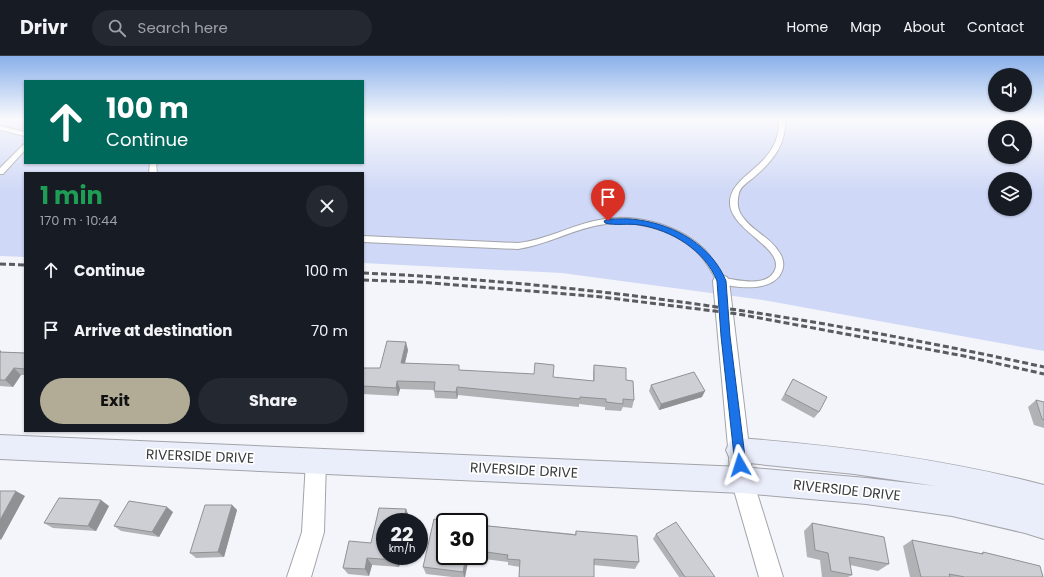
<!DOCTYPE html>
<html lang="en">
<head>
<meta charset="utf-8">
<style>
  :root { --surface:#171b24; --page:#242831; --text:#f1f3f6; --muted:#9ea1a6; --line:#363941; --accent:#b2ac97 }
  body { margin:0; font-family:Poppins,sans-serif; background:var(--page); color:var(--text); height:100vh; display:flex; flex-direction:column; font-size:15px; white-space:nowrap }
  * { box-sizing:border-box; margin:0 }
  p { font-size:13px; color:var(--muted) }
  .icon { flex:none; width:22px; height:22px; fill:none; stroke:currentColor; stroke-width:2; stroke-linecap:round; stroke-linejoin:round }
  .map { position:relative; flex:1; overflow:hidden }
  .drawer { position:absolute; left:24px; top:116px; width:340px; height:260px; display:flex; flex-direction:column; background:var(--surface); border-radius:0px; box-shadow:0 1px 3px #0004 }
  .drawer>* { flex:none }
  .hud { position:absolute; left:24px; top:24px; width:340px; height:84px; border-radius:0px; box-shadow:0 1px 3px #0004; background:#00695c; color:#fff; overflow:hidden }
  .controls { position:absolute; left:988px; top:12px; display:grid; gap:8px }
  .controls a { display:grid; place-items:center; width:44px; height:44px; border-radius:50%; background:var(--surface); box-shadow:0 1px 3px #0004; font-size:20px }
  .speed { position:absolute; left:376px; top:457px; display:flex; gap:8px; font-size:20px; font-weight:700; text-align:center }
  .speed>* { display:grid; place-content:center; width:52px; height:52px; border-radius:50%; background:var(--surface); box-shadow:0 1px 3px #0004; line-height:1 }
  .speed small { font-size:10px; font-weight:400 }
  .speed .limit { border:2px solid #111; border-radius:6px; background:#fff; color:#111 }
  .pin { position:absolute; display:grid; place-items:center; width:34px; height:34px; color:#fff; margin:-41px -17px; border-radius:50% 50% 50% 0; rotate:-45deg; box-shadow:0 0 4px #0007 }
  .pin .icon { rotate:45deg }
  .me { position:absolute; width:44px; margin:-22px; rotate:354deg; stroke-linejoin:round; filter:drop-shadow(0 0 3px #0008) }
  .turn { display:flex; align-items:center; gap:14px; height:84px; padding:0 16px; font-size:18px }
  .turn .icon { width:52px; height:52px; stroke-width:2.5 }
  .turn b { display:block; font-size:28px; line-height:34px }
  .round { display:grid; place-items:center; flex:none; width:42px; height:42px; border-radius:21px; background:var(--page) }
  .overview { display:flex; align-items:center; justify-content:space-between; height:68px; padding:0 16px }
  h1 { font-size:24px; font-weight:700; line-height:30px; color:#1e9e55 }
  .primary-button { display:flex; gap:8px; margin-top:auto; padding:8px 16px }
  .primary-button a { flex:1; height:46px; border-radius:24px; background:var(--accent); color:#111; font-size:16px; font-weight:700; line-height:46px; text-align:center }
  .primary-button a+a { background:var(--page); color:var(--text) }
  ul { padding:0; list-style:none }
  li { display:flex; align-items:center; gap:12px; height:60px; padding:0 16px }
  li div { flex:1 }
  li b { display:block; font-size:15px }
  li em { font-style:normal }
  header { display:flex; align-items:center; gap:24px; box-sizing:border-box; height:56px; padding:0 20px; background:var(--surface); border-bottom:1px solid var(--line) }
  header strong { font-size:19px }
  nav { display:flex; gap:22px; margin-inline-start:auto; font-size:14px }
  .search { width:280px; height:36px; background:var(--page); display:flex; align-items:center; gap:10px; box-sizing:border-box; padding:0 14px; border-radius:22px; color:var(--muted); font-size:15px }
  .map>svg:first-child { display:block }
  .green { fill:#cfd8f6; fill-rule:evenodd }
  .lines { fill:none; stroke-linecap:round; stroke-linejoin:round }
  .lane-casing { stroke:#a3a4a9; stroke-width:2 }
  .street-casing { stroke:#a3a4a9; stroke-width:2 }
  .secondary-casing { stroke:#a3a4a9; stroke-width:2 }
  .lane { fill:#fff; fill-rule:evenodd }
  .street { fill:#fff; fill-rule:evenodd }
  .secondary { fill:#eaedfa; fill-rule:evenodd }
  .rail { stroke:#5a5b5e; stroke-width:3; stroke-dasharray:6 3; stroke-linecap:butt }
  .wall { fill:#b0b2b6 }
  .shaded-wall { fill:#909194 }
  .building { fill:#cdcfd4; stroke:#909194 }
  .route { fill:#1a73e8; stroke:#114b97 }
  .labels { text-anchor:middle; stroke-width:3.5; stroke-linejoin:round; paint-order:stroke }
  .near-street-label { font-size:14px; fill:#3a3b3d; stroke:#fff }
</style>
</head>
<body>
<header>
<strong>Drivr</strong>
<div class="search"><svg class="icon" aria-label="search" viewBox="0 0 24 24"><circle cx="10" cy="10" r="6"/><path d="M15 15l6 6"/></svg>Search here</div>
<nav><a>Home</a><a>Map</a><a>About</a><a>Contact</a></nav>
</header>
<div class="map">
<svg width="1044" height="521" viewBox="0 0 1044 521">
  <rect width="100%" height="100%" fill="#f4f5fb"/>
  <path class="green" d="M 0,63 L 25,63 L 25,107 L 363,107 L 363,63 L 1044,63 L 1044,295 L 763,244 L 562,217 L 363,207 L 363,117 L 25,117 L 25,201 L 0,200 ZM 995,71 L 1025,71 L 1025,101 L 995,101 ZM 995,123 L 1025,123 L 1025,153 L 995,153 Z"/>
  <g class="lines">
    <defs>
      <path id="lane" d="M 779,63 L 785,63 C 787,88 772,106 753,122 C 748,126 741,130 739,137 C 737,145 737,153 742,160 C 752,175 770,181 779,196 C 784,203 785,211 780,219 C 769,236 735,232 718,227 C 712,216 707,206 698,197 C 671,171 630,162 594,170 C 568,176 545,189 518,193 L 363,186 L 363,180 L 518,187 C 545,184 568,171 594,165 C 631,156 675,167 703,192 C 712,201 718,211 724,222 C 738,224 767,232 775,214 C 784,191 729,174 730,146 C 731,116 781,111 779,63 Z
        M 0,70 L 25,76 L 25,80 L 0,74 Z
        M 25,88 L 25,94 L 3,118 L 0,118 L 0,112 L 23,89 Z
        M 150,107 L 156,107 L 157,117 L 149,117 Z"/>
      <path id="street" d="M 721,219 L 727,221 L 729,225 L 753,424 L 783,521 L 759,521 L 731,424 L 713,225 L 715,221 Z
        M 316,395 L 323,398 L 326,405 L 324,476 L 311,521 L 287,521 L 302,476 L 306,405 L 309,398 Z"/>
      <path id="secondary" d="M 0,379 L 742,411 L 866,422 L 936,430 L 854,418 L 739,406 L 730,403 L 726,394 L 730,385 L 739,382 C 842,390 944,403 1044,429 L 1044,483 L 1025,477 L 952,460 L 866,448 L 742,437 L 0,403 Z"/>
    </defs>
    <use href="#lane" class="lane-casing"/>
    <use href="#street" class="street-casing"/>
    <use href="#secondary" class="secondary-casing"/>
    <use href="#lane" class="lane"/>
    <use href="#street" class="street"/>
    <use href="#secondary" class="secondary"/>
    <path class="rail" d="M 0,208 L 25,209
      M 363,217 C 593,227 820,262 1044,311
      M 363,224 L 420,226 L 602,241 L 738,258 L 964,300 L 1044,318"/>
  </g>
  <path class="wall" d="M 408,294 L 405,307 L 460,314 L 593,325 L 593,317 L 594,309 L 626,324 L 634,344 L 632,352 L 623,351 L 621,355 L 605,354 L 605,351 L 579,348 L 579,351 L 458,339 L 457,343 L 435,342 L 434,334 L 400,333 L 398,340 L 363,338 L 363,312 L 380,312 Z
    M 0,295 L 2,296 L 25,297 L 25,319 L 21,319 L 13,331 L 0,330 Z
    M 793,323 L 819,356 L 814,362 L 781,344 Z
    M 651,329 L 702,341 L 659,354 L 649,335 Z
    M 1036,344 L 1044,346 L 1044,372 L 1034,369 L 1028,351 Z
    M 232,449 L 237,454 L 224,501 L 196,502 L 190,497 Z
    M 109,450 L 96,475 L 53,472 L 44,467 Z
    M 406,453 L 409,461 L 399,511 L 372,509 L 369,520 L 348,518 L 343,512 L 371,487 Z
    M 173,456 L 159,481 L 121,475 L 114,470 Z
    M 812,467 L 889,508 L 878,515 L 850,509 L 852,519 L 848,521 L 822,521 L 820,504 L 807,501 L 804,475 Z
    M 479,469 L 575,478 L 576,475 L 639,506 L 635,513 L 594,509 L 520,511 L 508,509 L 508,506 L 469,501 L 465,521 L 452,521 L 426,518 L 423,511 L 445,500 L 479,500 Z
    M 656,478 L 715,521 L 679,521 L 653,483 Z
    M 912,484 L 980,498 L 983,496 L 1043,521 L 910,521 L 903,490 Z"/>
  <path class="shaded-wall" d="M 406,286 L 408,294 L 403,315 L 401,307 Z
    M 14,312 L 21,319 L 13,331 L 5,324 Z
    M 397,325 L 400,333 L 398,340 L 396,332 Z
    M 457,331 L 458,339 L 457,343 L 456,336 Z
    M 705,335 L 702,341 L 659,354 L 661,348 Z
    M 16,435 L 25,440 L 1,484 L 0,483 L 0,464 Z
    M 101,444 L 109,450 L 96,475 L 88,470 Z
    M 232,449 L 237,454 L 224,501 L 218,496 Z
    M 167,451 L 173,456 L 159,481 L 152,476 Z
    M 406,453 L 409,461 L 408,466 L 403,466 Z
    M 397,500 L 402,500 L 399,511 L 396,504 Z
    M 466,500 L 468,500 L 469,501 L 465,521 L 464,521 L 463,516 Z
    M 367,502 L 372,509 L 369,520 L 365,513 Z"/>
  <path class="building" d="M 387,285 L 406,286 L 401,307 L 459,309 L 459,314 L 534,318 L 535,307 L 554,309 L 553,321 L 594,325 L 594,309 L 626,312 L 626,324 L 633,325 L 634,344 L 623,343 L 623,348 L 606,346 L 606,343 L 580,341 L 580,343 L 457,331 L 456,336 L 434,335 L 435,326 L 397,325 L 396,332 L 363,330 L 363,312 L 380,312 Z
    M 0,295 L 1,295 L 0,296 L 25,297 L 25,313 L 14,312 L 5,324 L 0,324 Z
    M 694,316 L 705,335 L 661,348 L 651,329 Z
    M 793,323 L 827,341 L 819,356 L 785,338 Z
    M 1036,344 L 1044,346 L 1044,364 L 1042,363 Z
    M 0,435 L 16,435 L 0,464 Z
    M 59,442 L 101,444 L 88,470 L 44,467 Z
    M 129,445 L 167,451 L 152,476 L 114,470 Z
    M 205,449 L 232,449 L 218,496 L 190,497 Z
    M 379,452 L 406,453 L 403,466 L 385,466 L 385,500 L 397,500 L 396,504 L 367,502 L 365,513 L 343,512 L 349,485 L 371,487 Z
    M 434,463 L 456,466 L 445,466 L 445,500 L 466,500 L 463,516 L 423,511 Z
    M 676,466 L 715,521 L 685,521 L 656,478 Z
    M 812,467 L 884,481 L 889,508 L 849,501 L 852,519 L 831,515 L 828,497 L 815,494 Z
    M 479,469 L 576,479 L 576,475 L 637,480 L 639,506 L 594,503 L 594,521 L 519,521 L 520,504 L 507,503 L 508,499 L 479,495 Z
    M 912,484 L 983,498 L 983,496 L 1040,510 L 1043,521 L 965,521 L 949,518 L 950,521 L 921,521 Z"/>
  <linearGradient id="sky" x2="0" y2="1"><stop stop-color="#89b0ea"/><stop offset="0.47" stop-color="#fafafd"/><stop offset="1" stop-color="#fafafd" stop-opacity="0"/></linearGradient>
  <rect width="1044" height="135" fill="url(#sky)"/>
  <path class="route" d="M 608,163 C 618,163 629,162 639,164 C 675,169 712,190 726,225 L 730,280 L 746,409 L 744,413 L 740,414 L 736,413 L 735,409 L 721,280 L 717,225 C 705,194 671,174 640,169 C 628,167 616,170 605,167 L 604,165 Z"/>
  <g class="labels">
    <g class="near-street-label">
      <text transform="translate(200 400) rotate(2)" y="5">RIVERSIDE DRIVE</text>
      <text transform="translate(524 414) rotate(3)" y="5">RIVERSIDE DRIVE</text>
      <text transform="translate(847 434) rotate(6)" y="5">RIVERSIDE DRIVE</text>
    </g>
  </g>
</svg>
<div class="controls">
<a><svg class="icon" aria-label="sound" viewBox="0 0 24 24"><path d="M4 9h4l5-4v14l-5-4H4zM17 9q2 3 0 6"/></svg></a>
<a><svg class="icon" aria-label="search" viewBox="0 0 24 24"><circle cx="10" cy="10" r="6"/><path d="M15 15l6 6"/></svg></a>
<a><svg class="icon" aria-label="layers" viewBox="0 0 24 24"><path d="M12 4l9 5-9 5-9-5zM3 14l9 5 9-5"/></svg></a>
</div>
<div class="speed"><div>22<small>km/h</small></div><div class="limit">30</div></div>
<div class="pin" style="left:608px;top:165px;background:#d93025"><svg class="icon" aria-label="arrive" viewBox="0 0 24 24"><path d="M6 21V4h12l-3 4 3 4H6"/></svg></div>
<svg class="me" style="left:740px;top:409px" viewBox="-20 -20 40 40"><path d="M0-17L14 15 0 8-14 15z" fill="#1a73e8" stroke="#fff" stroke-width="4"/></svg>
<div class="hud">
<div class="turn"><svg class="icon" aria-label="ahead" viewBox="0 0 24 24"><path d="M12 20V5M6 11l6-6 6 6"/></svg><div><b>100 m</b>Continue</div></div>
</div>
<section class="drawer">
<div class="overview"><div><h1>1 min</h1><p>170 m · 10:44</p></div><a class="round"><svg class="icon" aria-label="close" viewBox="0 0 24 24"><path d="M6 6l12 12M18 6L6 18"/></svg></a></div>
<ul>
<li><svg class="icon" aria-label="ahead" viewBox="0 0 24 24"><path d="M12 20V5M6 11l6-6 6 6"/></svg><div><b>Continue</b></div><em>100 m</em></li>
<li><svg class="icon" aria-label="arrive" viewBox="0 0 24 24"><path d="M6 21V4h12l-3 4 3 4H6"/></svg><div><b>Arrive at destination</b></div><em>70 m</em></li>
</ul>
<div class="primary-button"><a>Exit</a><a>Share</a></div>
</section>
</div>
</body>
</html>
